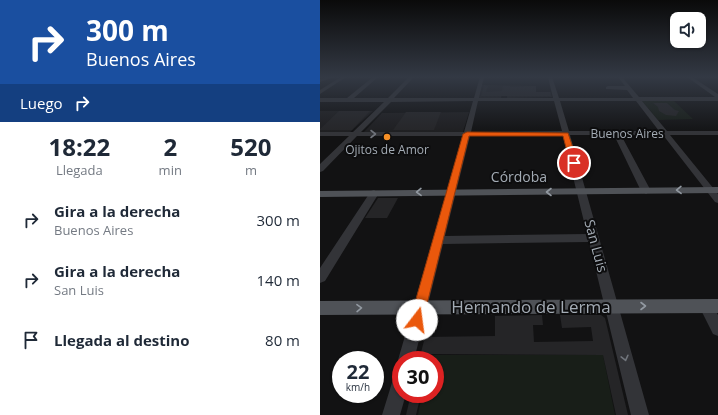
<!DOCTYPE html>
<html lang="es">
<head>
<meta charset="utf-8">
<style>
  :root { --surface:#fff; --page:#f2f2f3; --text:#1f2937; --muted:#747a83 }
  body { margin:0; font-family:"Open Sans",sans-serif; background:var(--page); color:var(--text); height:100vh; display:flex; flex-direction:column; font-size:15px; white-space:nowrap }
  * { box-sizing:border-box; margin:0 }
  p { font-size:13px; color:var(--muted) }
  .icon { flex:none; width:22px; height:22px; fill:none; stroke:currentColor; stroke-width:2; stroke-linecap:round; stroke-linejoin:round }
  .map { position:relative; flex:1; overflow:hidden }
  .sheet { display:flex; flex-direction:column; background:var(--surface); width:320px }
  .sheet>* { flex:none }
  .guide { background:#1a4fa0; color:#fff; overflow:hidden }
  .buttons { position:absolute; left:350px; top:12px; display:grid; gap:8px }
  .buttons a { display:grid; place-items:center; width:36px; height:36px; border-radius:8px; background:var(--surface); box-shadow:0 1px 3px #0004; font-size:20px }
  .speed { position:absolute; left:12px; top:351px; display:flex; gap:8px; font-size:20px; font-weight:700; text-align:center }
  .speed>* { display:grid; place-content:center; width:52px; height:52px; border-radius:50%; background:var(--surface); box-shadow:0 1px 3px #0004; line-height:1 }
  .speed small { font-size:10px; font-weight:400 }
  .speed .limit { border:6px solid #d22; background:#fff; color:#111 }
  .pin { position:absolute; display:grid; place-items:center; width:34px; height:34px; color:#fff; margin:-17px; border:2px solid #fff; border-radius:50%; box-shadow:0 1px 4px #0007 }
  .me { position:absolute; width:44px; margin:-22px; rotate:15deg; stroke-linejoin:round; filter:drop-shadow(0 0 3px #0008) }
  .turn { display:flex; align-items:center; gap:14px; height:84px; padding:0 20px; font-size:18px }
  .turn .icon { width:52px; height:52px; stroke-width:2.5 }
  .turn b { display:block; font-size:28px; line-height:34px }
  .then { display:flex; align-items:center; height:38px; padding:0 20px; background:#0003; gap:8px; font-size:15px }
  .eta { display:flex; justify-content:space-evenly; align-items:center; height:68px; text-align:center }
  .eta b { font-size:24px; font-weight:700; line-height:28px }
  ul { padding:0; list-style:none }
  li { display:flex; align-items:center; gap:12px; height:60px; padding:0 20px }
  li div { flex:1 }
  li b { display:block; font-size:15px }
  li em { font-style:normal }
  main { display:flex; flex:1; min-height:0 }
  .map>svg:first-child { display:block }
  .built { fill:#1e1e20 }
  .green { fill:#181e18 }
  .building { fill:#252527 }
  .lines { fill:none; stroke-linecap:round; stroke-linejoin:round }
  .minor { fill:#333438; fill-rule:evenodd }
  .major { fill:#4f5257; fill-rule:evenodd }
  .oneway { stroke:#71757c }
  .oneway2 { stroke:#9299a1 }
  .route { fill:#ea580c; stroke:#983908 }
  .poi-dot { fill:#f79026; stroke:#0d0d0e; stroke-width:1.5 }
  .labels { text-anchor:middle; stroke-width:4; stroke-linejoin:round; paint-order:stroke }
  .far-street-label { font-size:12px; fill:#a3abb4; stroke:#0d0d0e }
  .far-poi-label { font-size:12px; fill:#a3abb4; stroke:#0d0d0e }
  .street-label { font-size:14px; fill:#a3abb4; stroke:#0d0d0e }
  .near-street-label { font-size:17px; fill:#a3abb4; stroke:#0d0d0e }
</style>
</head>
<body>
<main>
<section class="sheet">
<div class="guide">
<div class="turn"><svg class="icon" aria-label="right" viewBox="0 0 24 24"><path d="M7 20v-9h11M14 6l5 5-5 5"/></svg><div><b>300 m</b>Buenos Aires</div></div>
<div class="then">Luego<svg class="icon" aria-label="right" viewBox="0 0 24 24"><path d="M7 20v-9h11M14 6l5 5-5 5"/></svg></div>
</div>
<div class="eta">
<div><b>18:22</b><p>Llegada</p></div>
<div><b>2</b><p>min</p></div>
<div><b>520</b><p>m</p></div>
</div>
<ul>
<li><svg class="icon" aria-label="right" viewBox="0 0 24 24"><path d="M7 20v-9h11M14 6l5 5-5 5"/></svg><div><b>Gira a la derecha</b><p>Buenos Aires</p></div><em>300 m</em></li>
<li><svg class="icon" aria-label="right" viewBox="0 0 24 24"><path d="M7 20v-9h11M14 6l5 5-5 5"/></svg><div><b>Gira a la derecha</b><p>San Luis</p></div><em>140 m</em></li>
<li><svg class="icon" aria-label="arrive" viewBox="0 0 24 24"><path d="M6 21V4h12l-3 4 3 4H6"/></svg><div><b>Llegada al destino</b></div><em>80 m</em></li>
</ul>
</section>
<div class="map">
<svg width="398" height="415" viewBox="0 0 398 415">
  <rect width="100%" height="100%" fill="#121213"/>
  <path class="built" d="M 162,85 L 216,86 L 216,92 L 231,92 L 232,97 L 187,98 L 187,92 L 182,92 L 181,98 L 159,98 Z
    M 0,111 L 53,111 L 30,132 L 0,132 Z
    M 149,112 L 143,132 L 43,133 L 62,113 Z"/>
  <path class="green" d="M 353,100 L 373,119 L 338,120 L 322,101 Z
    M 111,355 L 283,355 L 295,415 L 98,415 L 102,394 L 115,394 L 115,360 L 110,360 Z"/>
  <path class="building" d="M 164,85 L 168,86 L 166,92 L 182,91 L 183,86 L 190,86 L 190,87 L 216,86 L 216,92 L 230,92 L 231,96 L 161,96 Z
    M 333,103 L 347,103 L 355,110 L 359,111 L 356,116 L 346,115 L 339,111 L 338,107 Z
    M 19,111 L 50,111 L 32,130 L 0,130 L 0,129 Z
    M 86,112 L 121,112 L 114,130 L 73,130 Z
    M 58,198 L 78,198 L 67,218 L 45,218 Z
    M 222,315 L 223,325 L 213,325 L 214,342 L 273,341 L 271,327 L 242,328 L 240,315 L 281,315 L 285,318 L 308,415 L 296,415 L 283,355 L 110,354 L 108,360 L 99,360 L 105,337 L 175,336 L 175,316 Z
    M 91,394 L 101,394 L 96,415 L 86,415 Z"/>
  <g class="lines">
    <path class="minor" d="M 8,77 L 14,77 L 0,82 L 0,79 Z
      M 21,77 L 26,77 L 0,94 L 0,90 Z
      M 53,77 L 58,77 L 34,98 L 68,98 L 89,77 L 94,77 L 74,98 L 154,98 L 160,77 L 164,77 L 159,98 L 233,98 L 228,77 L 232,77 L 239,98 L 313,98 L 307,90 L 286,89 L 286,87 L 288,86 L 305,86 L 298,77 L 302,77 L 319,97 L 395,97 L 367,77 L 372,77 L 398,94 L 398,101 L 322,101 L 347,131 L 398,131 L 398,135 L 350,135 L 398,194 L 398,203 L 395,202 L 343,135 L 301,135 L 331,191 L 326,194 L 321,191 L 294,135 L 250,135 L 329,415 L 311,415 L 269,242 L 123,244 L 94,360 L 81,360 L 80,365 L 78,360 L 143,136 L 37,136 L 3,171 L 0,172 L 0,164 L 29,136 L 0,136 L 0,132 L 33,132 L 64,102 L 0,102 L 0,98 L 27,98 ZM 153,101 L 144,132 L 41,132 L 71,102 ZM 158,101 L 234,101 L 242,131 L 151,132 ZM 240,101 L 316,101 L 339,131 L 249,131 ZM 150,136 L 243,136 L 267,234 L 125,236 Z
      M 54,190 L 59,193 L 5,281 L 0,283 L 0,268 L 51,191 Z
      M 386,300 L 391,302 L 398,315 L 398,336 L 393,334 L 379,306 L 381,302 Z
      M 81,371 L 81,394 L 86,394 L 80,415 L 62,415 L 75,373 Z"/>
    <path class="major" d="M 398,187 L 398,193 L 0,197 L 0,191 Z
      M 398,299 L 398,313 L 0,315 L 0,301 Z"/>
  </g>
  <defs><path id="oneway-chevron" d="M-2-3.5L2.5 0L-2 3.5" fill="none" stroke-width="1.6" stroke-linecap="round" stroke-linejoin="round"/></defs>
  <g class="oneway">
    <use href="#oneway-chevron" transform="translate(53 134)"/>
    <use href="#oneway-chevron" transform="translate(305 358) rotate(76)"/>
  </g>
  <g class="oneway2">
    <use href="#oneway-chevron" transform="translate(359 190) rotate(179)"/>
    <use href="#oneway-chevron" transform="translate(99 192) rotate(179)"/>
    <use href="#oneway-chevron" transform="translate(229 192) rotate(180)"/>
    <use href="#oneway-chevron" transform="translate(323 306)"/>
    <use href="#oneway-chevron" transform="translate(39 308) rotate(-1)"/>
  </g>
  <linearGradient id="sky" x2="0" y2="1"><stop stop-color="#0a0a0a"/><stop offset="0.57" stop-color="#333944"/><stop offset="1" stop-color="#333944" stop-opacity="0"/></linearGradient>
  <rect width="398" height="135" fill="url(#sky)"/>
  <path class="route" d="M 147,132 L 248,133 L 258,163 L 254,165 L 250,163 L 243,136 L 149,136 L 102,324 L 97,326 L 92,324 L 90,320 L 143,134 Z"/>
  <circle class="poi-dot" cx="67" cy="137" r="4"/>
  <g class="labels">
    <g class="far-street-label">
      <text x="307" y="138">Buenos Aires</text>
    </g>
    <g class="far-poi-label">
      <text x="67" y="154">Ojitos de Amor</text>
    </g>
    <g class="street-label">
      <text x="199" y="182">Córdoba</text>
      <text transform="translate(276 246) rotate(75)" y="5">San Luis</text>
    </g>
    <g class="near-street-label">
      <text x="211" y="313">Hernando de Lerma</text>
    </g>
  </g>
</svg>
<div class="buttons">
<a><svg class="icon" aria-label="sound" viewBox="0 0 24 24"><path d="M4 9h4l5-4v14l-5-4H4zM17 9q2 3 0 6"/></svg></a>
</div>
<div class="speed"><div>22<small>km/h</small></div><div class="limit">30</div></div>
<div class="pin" style="left:254px;top:163px;background:#d93025"><svg class="icon" aria-label="arrive" viewBox="0 0 24 24"><path d="M6 21V4h12l-3 4 3 4H6"/></svg></div>
<svg class="me" style="left:97px;top:320px" viewBox="-20 -20 40 40"><circle r="19" fill="#fff"/><path d="M0-13L10 11 0 6-10 11z" fill="#ea580c"/></svg>
</div>
</main>
</body>
</html>
